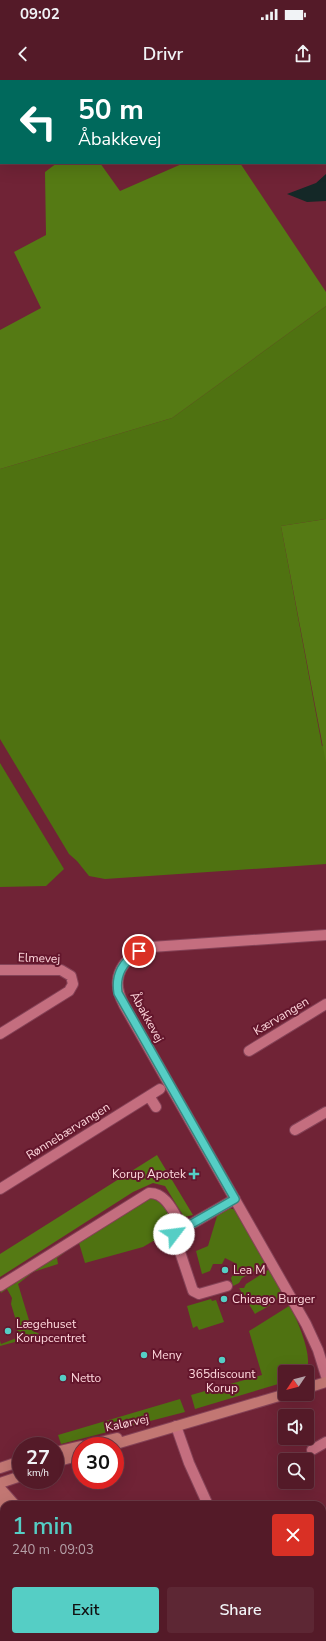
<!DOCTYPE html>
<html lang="en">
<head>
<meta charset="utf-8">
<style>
  :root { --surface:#541a28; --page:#5d2734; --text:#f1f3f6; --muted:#b5a1a8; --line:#6a3845; --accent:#55cec5 }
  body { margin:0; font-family:"Nunito Sans",sans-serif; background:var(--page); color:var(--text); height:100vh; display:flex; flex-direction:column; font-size:15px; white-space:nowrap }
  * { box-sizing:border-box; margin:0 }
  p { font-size:13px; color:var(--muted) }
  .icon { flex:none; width:22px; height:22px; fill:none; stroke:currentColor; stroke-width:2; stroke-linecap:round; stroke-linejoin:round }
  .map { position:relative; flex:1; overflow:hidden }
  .panel { position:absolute; left:0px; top:1421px; width:326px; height:140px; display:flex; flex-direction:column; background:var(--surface); border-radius:12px 12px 0 0; box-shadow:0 4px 16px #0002,0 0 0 1px var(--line) }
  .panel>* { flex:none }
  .banner { position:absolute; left:0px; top:0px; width:326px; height:84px; box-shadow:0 4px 16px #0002,0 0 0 1px var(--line); background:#00695c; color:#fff; overflow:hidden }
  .needle { width:26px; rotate:235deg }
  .controls { position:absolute; left:278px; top:1285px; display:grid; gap:8px }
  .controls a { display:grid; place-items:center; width:36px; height:36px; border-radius:4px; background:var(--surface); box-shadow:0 4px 16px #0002,0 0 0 1px var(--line); font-size:20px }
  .speed { position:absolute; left:12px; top:1357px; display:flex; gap:8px; font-size:20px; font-weight:700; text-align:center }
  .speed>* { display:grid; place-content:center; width:52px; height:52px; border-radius:50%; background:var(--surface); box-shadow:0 4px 16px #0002,0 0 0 1px var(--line); line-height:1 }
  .speed small { font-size:10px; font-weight:400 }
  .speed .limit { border:6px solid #d22; background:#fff; color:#111 }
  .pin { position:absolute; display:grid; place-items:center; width:34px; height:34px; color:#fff; margin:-17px; border:2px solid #fff; border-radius:50%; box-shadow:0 1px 4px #0007 }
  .me { position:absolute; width:44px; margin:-22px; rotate:60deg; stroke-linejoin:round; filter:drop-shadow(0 0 3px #0008) }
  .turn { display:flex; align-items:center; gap:14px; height:84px; padding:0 12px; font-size:18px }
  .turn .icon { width:52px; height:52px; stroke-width:2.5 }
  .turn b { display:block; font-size:28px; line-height:34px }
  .round { display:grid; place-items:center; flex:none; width:42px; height:42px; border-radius:4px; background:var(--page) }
  .overview { display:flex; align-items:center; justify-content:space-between; height:68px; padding:0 12px }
  h1 { font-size:24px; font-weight:600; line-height:30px; color:var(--accent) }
  .button { display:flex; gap:8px; margin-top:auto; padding:8px 12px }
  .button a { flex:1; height:46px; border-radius:4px; background:var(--accent); color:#111; font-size:16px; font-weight:600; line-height:46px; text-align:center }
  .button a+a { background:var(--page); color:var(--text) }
  .status { display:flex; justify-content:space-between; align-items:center; height:28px; padding:0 20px; background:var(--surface); direction:ltr }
  .status svg { height:11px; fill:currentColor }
  header { display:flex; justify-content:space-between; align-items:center; height:52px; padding:0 12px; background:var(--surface); font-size:18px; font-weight:600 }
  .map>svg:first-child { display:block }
  .green { fill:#4f7211 }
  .forest { fill:#557a14 }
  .water { fill:#142827 }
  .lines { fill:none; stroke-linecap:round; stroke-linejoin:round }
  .street-casing { stroke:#854257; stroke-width:12 }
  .secondary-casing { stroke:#854257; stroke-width:12 }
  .street { stroke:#c46e7f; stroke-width:10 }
  .secondary { stroke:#c27773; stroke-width:10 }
  .route-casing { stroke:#378680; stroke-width:10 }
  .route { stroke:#55cec5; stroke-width:7 }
  .poi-dot { fill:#55cec5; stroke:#63162c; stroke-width:1.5 }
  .labels { text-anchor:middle; stroke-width:4; stroke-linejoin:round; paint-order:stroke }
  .street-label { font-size:12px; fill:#ffd8dd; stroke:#63162c }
  .poi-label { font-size:12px; fill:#ffd8dd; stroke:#63162c; text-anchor:start }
</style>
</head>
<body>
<div class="status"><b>09:02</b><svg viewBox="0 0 49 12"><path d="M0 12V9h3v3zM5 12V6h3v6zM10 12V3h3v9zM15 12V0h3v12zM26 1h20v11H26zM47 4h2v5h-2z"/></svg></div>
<header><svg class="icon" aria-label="back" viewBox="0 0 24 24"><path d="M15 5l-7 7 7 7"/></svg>Drivr<svg class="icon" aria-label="share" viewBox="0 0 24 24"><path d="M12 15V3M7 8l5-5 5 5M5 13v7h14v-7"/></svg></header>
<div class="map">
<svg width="326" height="1561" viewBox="0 0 326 1561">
  <rect width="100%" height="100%" fill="#702336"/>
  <path class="green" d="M 326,226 L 326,439 L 281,446 L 322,666 L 326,666 L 326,784 L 105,799 L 89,796 L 77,781 L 69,774 L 0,659 L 0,389 L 172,338 Z
    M 0,683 L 64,789 L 46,806 L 0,807 Z
    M 150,1118 C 162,1120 175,1137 172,1150 L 143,1167 L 85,1183 L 79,1163 L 73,1167 L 74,1165 Z
    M 229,1128 L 236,1130 L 267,1184 L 242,1198 L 239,1203 L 233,1206 L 231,1198 L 236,1190 L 235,1183 L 225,1178 L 222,1184 L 213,1184 L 210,1191 L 202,1194 L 196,1171 L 208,1166 L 218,1133 Z
    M 60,1172 L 64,1173 L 57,1178 L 58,1184 L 33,1192 L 18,1204 L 32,1250 L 41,1255 L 0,1266 L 0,1261 L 1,1264 L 19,1257 L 16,1245 L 17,1244 L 11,1224 L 12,1218 L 7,1209 L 1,1213 L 0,1211 Z
    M 268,1190 L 271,1191 C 274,1196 279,1202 280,1208 C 284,1220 263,1229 255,1234 L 239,1208 L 244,1208 L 246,1204 Z
    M 211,1219 L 212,1221 L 216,1220 L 224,1242 L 199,1250 L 197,1246 L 193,1248 L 187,1226 Z
    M 289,1226 L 292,1229 C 298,1243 315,1280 305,1292 L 285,1292 L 285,1302 L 195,1329 L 191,1315 L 262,1295 L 249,1251 Z
    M 180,1319 L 185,1332 L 61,1364 L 58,1355 Z"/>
  <path class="forest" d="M 57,83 L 100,83 L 120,111 L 184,83 L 240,83 L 326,212 L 326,226 L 172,338 L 0,389 L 0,250 L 41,228 L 14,172 L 46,155 L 45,92 Z
    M 326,439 L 326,683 L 281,446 Z
    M 157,1075 L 193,1135 L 184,1137 L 165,1106 L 153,1103 L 133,1112 L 0,1197 L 0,1174 Z"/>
  <path class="water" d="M 326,94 L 326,121 L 307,122 L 287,114 L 316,103 Z"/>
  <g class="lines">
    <defs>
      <path id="street" d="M 326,855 L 151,867 C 122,877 109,897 124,925 L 306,1244 L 318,1270 L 326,1296
        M 0,890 L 61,890 L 71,896 L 73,904 L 69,911 L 0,954
        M 249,971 L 326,924
        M 149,1016 L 156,1027
        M 295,1050 L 326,1032
        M 0,1109 L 160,1009
        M 0,1206 L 149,1113 C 167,1112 175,1136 183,1148
        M 227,1206 L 199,1214 L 193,1211 L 174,1154 L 235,1119
        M 176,1346 L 189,1383 L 208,1425
        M 312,1370 L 326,1362
        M 322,1443 L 326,1441
        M 308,1557 L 311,1561
        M 0,1559 L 6,1557"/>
      <path id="secondary" d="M 307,1308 L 326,1302
        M 83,1366 L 117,1358
        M 109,1366 L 286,1314
        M 55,1372 L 81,1366
        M 55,1382 L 81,1375
        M 0,1388 L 21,1381
        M 0,1403 L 21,1396
        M 0,1408 L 15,1425
        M 0,1420 L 4,1425
        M 0,1430 L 4,1434
        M 121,1557 L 124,1561"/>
    </defs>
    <use href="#street" class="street-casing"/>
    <use href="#secondary" class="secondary-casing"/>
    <use href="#street" class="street"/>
    <use href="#secondary" class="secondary"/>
  </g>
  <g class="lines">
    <defs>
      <path id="route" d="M 139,871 C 123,882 115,894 118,913 L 235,1119 L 174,1154"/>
    </defs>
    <use href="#route" class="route-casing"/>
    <use href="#route" class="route"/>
  </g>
  <g class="poi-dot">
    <path d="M192 1088h4v4h4v4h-4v4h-4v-4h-4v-4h4z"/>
    <circle cx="225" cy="1190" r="4"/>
    <circle cx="224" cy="1219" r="4"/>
    <circle cx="8" cy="1251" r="4"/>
    <circle cx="144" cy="1275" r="4"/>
    <circle cx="222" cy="1280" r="4"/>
    <circle cx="63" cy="1298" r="4"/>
  </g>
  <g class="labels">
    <g class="street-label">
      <text transform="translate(39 878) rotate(2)" y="4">Elmevej</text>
      <text transform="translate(281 936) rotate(-31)" y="4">Kærvangen</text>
      <text transform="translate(147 937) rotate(61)" y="4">Åbakkevej</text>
      <text transform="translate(68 1051) rotate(-32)" y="4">Rønnebærvangen</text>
      <text transform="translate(127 1343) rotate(-12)" y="4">Kalørvej</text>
    </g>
    <g class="poi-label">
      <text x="186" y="1098" text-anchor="end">Korup Apotek</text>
      <text x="233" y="1194">Lea M</text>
      <text x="232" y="1223">Chicago Burger</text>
      <text x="16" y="1248">Lægehuset<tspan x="16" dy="14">Korupcentret</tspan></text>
      <text x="152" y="1279">Meny</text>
      <text x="222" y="1298" text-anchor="middle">365discount<tspan x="222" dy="14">Korup</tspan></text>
      <text x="71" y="1302">Netto</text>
    </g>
  </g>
</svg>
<div class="controls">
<a><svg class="needle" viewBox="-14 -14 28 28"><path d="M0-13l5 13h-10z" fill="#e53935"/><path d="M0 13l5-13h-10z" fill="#b5a1a8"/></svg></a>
<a><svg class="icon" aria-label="sound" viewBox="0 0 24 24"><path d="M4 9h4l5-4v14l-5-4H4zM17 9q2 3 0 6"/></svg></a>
<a><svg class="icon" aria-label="search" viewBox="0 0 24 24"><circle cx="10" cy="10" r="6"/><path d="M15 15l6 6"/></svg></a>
</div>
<div class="speed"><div>27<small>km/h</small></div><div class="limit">30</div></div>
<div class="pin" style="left:139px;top:871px;background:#d93025"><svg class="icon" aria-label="arrive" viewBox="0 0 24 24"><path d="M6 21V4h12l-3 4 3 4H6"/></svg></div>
<svg class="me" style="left:174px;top:1154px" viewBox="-20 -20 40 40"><circle r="19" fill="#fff"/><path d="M0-13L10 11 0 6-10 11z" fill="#55cec5"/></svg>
<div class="banner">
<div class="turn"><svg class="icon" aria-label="left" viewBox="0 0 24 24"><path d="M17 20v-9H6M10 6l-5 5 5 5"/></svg><div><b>50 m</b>Åbakkevej</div></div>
</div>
<section class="panel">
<div class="overview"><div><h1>1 min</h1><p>240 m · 09:03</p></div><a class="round" style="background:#d93025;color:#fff"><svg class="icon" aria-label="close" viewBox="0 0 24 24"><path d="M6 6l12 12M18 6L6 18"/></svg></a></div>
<div class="button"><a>Exit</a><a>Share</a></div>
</section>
</div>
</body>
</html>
